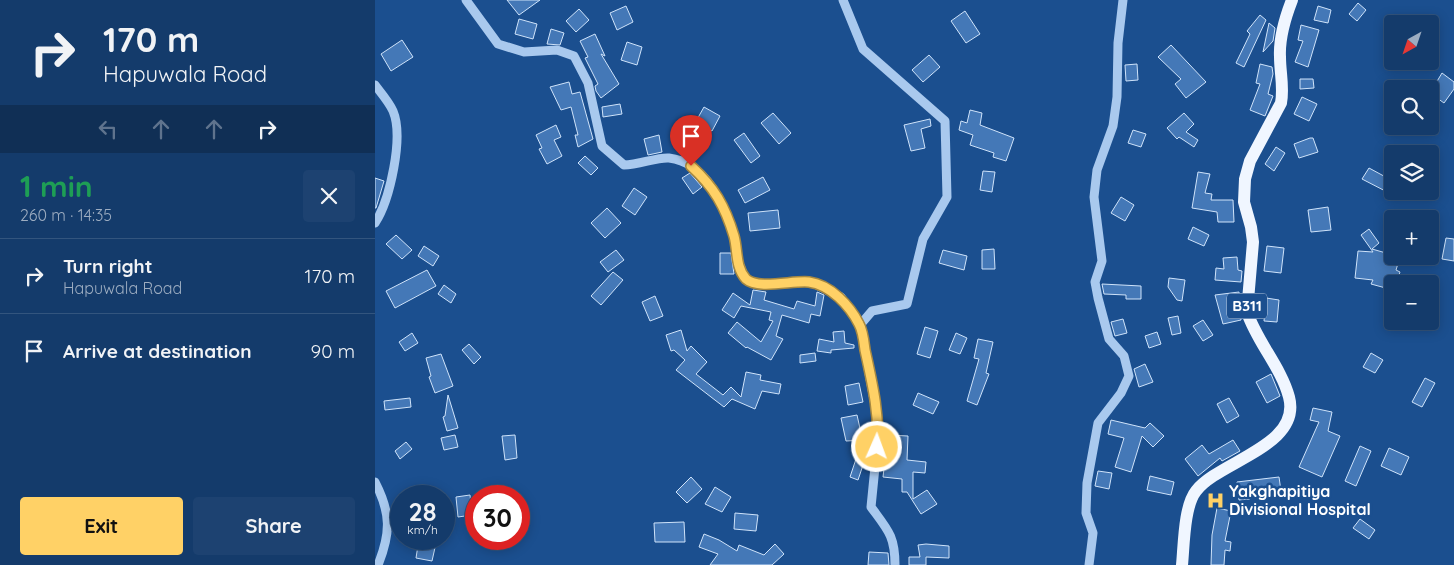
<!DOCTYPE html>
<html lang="en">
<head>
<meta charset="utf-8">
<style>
  :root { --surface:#143b6b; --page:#1d4271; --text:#f1f3f6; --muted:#9dadc1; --line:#33557e; --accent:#ffd166 }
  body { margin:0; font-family:Quicksand,sans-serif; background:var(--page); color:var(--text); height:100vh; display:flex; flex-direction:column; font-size:19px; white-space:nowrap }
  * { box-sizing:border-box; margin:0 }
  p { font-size:16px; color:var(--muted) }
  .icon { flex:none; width:28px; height:28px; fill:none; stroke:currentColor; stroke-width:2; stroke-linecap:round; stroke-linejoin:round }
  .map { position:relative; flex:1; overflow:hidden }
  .side { display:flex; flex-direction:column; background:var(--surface); width:375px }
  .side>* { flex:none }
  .top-card { background:#143b6b; color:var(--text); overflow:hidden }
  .needle { width:32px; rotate:220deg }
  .buttons { position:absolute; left:1009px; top:15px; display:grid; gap:10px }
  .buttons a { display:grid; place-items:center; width:55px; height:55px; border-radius:5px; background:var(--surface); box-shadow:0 2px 12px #0003,0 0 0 1px var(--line); font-size:25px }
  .speed { position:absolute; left:15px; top:485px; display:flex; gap:10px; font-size:25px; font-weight:700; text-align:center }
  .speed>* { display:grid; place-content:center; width:65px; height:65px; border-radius:50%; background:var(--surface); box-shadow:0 2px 12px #0003,0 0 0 1px var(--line); line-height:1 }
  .speed small { font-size:12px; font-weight:400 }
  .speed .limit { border:8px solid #d22; background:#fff; color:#111 }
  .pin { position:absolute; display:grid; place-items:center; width:42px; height:42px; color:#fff; margin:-51px -21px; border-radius:50% 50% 50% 0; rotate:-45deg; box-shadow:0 0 5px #0007 }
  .pin .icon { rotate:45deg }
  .me { position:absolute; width:55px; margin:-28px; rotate:2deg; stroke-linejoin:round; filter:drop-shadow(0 0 4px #0008) }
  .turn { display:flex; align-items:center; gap:18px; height:105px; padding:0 20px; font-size:22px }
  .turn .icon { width:65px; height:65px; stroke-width:2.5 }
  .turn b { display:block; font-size:35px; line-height:42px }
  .lanes { display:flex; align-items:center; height:48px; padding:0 20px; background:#0003; justify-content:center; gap:25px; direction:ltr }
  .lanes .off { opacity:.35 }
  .round { display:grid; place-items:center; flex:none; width:52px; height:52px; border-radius:5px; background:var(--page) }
  .summary { display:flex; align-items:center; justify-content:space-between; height:85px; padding:0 20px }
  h1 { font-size:30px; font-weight:700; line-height:38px; color:#1e9e55 }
  .button { display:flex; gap:10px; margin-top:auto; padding:10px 20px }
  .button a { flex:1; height:58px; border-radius:5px; background:var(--accent); color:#111; font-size:20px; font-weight:700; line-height:58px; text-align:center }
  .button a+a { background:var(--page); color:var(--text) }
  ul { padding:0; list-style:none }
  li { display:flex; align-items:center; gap:15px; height:75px; padding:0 20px; border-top:1px solid var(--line) }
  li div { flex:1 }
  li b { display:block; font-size:19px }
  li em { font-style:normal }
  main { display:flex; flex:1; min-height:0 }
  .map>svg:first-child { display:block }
  .building { fill:#4478b7; stroke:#cfe3fa }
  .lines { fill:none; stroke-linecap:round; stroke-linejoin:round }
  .minor { stroke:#a9c9ee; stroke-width:9 }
  .major { stroke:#f0f6ff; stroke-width:12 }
  .route-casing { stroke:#a68842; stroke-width:12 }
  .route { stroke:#ffd166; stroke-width:9 }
  .labels { text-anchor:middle; stroke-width:5; stroke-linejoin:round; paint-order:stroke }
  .shield { fill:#1b4f8f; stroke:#bbcadd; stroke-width:1 }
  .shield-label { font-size:15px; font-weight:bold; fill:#fff }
  .poi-label { font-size:16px; font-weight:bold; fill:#fff; stroke:#1b4f8f; text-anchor:start }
</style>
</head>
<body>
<main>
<section class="side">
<div class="top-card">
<div class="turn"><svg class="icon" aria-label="right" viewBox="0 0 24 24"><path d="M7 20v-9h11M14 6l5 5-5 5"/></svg><div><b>170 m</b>Hapuwala Road</div></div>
<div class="lanes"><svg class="icon off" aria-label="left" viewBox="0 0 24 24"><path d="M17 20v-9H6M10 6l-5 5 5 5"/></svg><svg class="icon off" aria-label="ahead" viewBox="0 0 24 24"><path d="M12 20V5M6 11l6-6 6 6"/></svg><svg class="icon off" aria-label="ahead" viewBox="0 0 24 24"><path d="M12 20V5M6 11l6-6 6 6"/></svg><svg class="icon" aria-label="right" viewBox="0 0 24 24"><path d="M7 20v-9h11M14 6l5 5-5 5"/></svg></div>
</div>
<div class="summary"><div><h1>1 min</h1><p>260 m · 14:35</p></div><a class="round"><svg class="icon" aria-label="close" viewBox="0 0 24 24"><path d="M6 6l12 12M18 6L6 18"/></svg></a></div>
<ul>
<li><svg class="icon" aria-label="right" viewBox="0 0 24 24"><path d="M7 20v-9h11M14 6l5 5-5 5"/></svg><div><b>Turn right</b><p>Hapuwala Road</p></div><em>170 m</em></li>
<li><svg class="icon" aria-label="arrive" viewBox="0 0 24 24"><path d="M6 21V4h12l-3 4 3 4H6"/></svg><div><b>Arrive at destination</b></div><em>90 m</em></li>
</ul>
<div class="button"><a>Exit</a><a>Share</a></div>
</section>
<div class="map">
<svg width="1079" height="565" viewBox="0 0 1079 565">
  <rect width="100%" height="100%" fill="#1b4f8f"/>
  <path class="building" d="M 132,0 L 165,0 L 144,15 Z
    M 983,3 L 991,10 L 982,21 L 974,14 Z
    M 251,6 L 258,22 L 242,30 L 235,13 Z
    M 943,6 L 956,10 L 953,23 L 939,20 Z
    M 204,9 L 214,20 L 201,32 L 191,21 Z
    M 590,11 L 605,34 L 591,43 L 576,21 Z
    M 885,15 L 891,20 L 869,67 L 861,63 L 875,34 L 872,31 Z
    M 144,19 L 162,24 L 158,39 L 140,34 Z
    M 894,23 L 900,28 L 898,41 L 888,52 Z
    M 926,25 L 944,30 L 933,67 L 920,62 L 928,41 L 923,40 Z
    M 176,29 L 189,33 L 185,45 L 172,44 Z
    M 220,34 L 230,56 L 226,54 L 244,84 L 226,98 L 221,91 L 220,86 L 223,84 L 210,58 L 213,57 L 205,41 Z
    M 27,40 L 38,57 L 16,71 L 6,54 Z
    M 252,42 L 267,47 L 262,65 L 246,60 Z
    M 796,45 L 831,82 L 811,98 L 800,84 L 806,79 L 783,57 Z
    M 554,55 L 565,67 L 548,82 L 537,70 Z
    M 762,64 L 763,80 L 751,81 L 750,65 Z
    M 885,64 L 897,67 L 898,74 L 893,94 L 898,96 L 890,116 L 875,110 L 885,84 L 881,83 Z
    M 1067,73 L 1079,82 L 1079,89 L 1069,103 L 1055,93 Z
    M 925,79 L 938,79 L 939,88 L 925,89 Z
    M 194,82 L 197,94 L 205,92 L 218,139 L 203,147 L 200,135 L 203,135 L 196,107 L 186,110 L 175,87 Z
    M 927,97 L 942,104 L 934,121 L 919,114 Z
    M 245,104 L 247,114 L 228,117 L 227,107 Z
    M 329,107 L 345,116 L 337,131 L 320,123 Z
    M 595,110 L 607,113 L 605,125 L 639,138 L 631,161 L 618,157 L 619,153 L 595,145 L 598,135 L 584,130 L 586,121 L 592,123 Z
    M 398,113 L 416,133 L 404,144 L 386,123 Z
    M 809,113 L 819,124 L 811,132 L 823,140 L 819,147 L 804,137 L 802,139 L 792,128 Z
    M 555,119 L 556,126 L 546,129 L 550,148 L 536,151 L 529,125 Z
    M 181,125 L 186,137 L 179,140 L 187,156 L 172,164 L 164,149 L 167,148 L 161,135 Z
    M 758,130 L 771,134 L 766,147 L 753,143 Z
    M 369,133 L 385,156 L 376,163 L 359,140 Z
    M 284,135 L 287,152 L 273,155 L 269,139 Z
    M 935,138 L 938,138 L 943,152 L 924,158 L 919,144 Z
    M 901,147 L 910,153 L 899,171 L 890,164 Z
    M 210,156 L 223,168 L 216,175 L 203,163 Z
    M 994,168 L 1018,181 L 1018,195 L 987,179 Z
    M 608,171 L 620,172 L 617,192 L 605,190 Z
    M 823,172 L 835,174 L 830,193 L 837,194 L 836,200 L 858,200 L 859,222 L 843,222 L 842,212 L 817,208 Z
    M 315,173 L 327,187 L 318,194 L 307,178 Z
    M 388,177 L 395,190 L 370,203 L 363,190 Z
    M 0,178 L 9,181 L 1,208 L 0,208 Z
    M 259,188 L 272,197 L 260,215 L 247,206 Z
    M 746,197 L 759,205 L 750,221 L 736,213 Z
    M 953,207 L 956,230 L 936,232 L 933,210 Z
    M 232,208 L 246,223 L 230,238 L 216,223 Z
    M 403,210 L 405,228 L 375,231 L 373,213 Z
    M 818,227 L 834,235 L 829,246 L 813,239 Z
    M 994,229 L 1004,243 L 997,249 L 1025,257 L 1021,270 L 1025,272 L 1021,284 L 1018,284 L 1018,290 L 996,284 L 998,280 L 980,278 L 983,251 L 998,252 L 986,235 Z
    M 21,235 L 37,250 L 27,259 L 11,244 Z
    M 1071,238 L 1079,239 L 1079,261 L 1067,259 Z
    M 49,246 L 64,256 L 58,266 L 43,256 Z
    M 892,246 L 909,248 L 906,273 L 889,271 Z
    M 619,249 L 620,269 L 607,269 L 607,250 Z
    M 241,250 L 249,260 L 233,272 L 225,262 Z
    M 568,250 L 592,256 L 589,270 L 564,263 Z
    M 345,253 L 356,253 L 359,274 L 345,274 Z
    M 862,257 L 863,270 L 867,271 L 866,282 L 840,280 L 841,268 L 849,269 L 848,258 Z
    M 52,270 L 61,286 L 20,308 L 11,291 Z
    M 238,272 L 248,280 L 226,305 L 216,296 Z
    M 794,278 L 810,280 L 807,301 L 802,300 L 793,287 Z
    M 727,284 L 766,286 L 766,299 L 751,299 L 751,295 L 729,294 Z
    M 69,285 L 81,294 L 76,303 L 63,294 Z
    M 378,290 L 391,292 L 389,300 L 419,309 L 422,301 L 440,306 L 442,292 L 449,295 L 445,316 L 436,314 L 434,323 L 407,315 L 401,336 L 408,339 L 396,360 L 372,347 L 371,348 L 353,333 L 362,322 L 386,342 L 398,321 L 394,320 L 396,312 L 366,306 L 359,318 L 347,310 L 358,293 L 375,305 Z
    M 864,292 L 866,320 L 848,324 L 840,295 Z
    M 280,296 L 288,316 L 275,321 L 267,302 Z
    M 891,298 L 904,300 L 902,322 L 889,321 Z
    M 803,316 L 806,333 L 797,335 L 793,318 Z
    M 748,319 L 752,333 L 740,336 L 736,322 Z
    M 828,320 L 838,335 L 828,341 L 818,326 Z
    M 550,327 L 563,331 L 555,358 L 542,354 Z
    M 306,330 L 312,351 L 316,346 L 332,362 L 321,374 L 348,395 L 356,387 L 366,397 L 371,372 L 386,375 L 385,380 L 406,384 L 404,394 L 387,391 L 380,409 L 357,399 L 349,407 L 301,370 L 310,360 L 299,350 L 296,351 L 291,335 Z
    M 469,331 L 470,343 L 479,345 L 479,348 L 456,350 L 456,353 L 442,351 L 444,339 L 459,342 L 458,332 Z
    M 782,332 L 786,344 L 774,348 L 770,336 Z
    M 37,333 L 43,343 L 30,351 L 24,342 Z
    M 581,333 L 592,338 L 585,354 L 574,350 Z
    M 603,339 L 618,342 L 611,373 L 614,374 L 602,405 L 592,401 L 604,359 L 599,358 Z
    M 94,344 L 106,357 L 99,364 L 87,350 Z
    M 440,353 L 441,361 L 425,363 L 425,355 Z
    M 996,353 L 1008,360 L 1000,373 L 988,367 Z
    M 66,354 L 78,386 L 60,393 L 54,377 L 56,376 L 51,358 Z
    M 770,364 L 778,382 L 764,387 L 759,369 Z
    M 896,374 L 905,396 L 892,403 L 881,382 Z
    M 1050,378 L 1060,383 L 1047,407 L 1037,402 Z
    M 484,383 L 488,402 L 473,405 L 470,386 Z
    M 543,393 L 564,402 L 558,414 L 538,405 Z
    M 73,395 L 83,428 L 72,431 L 68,417 L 70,416 Z
    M 35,398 L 36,407 L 10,410 L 9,401 Z
    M 854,398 L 864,416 L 852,423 L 842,404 Z
    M 938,408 L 957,412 L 953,431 L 965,436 L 947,477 L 924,467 L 944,422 L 935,420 Z
    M 482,415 L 486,433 L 489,432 L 490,440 L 471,441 L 466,418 Z
    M 736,420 L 770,428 L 775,423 L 789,436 L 778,447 L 767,436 L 756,472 L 740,467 L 749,438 L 733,434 Z
    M 80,435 L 83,447 L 69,450 L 66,438 Z
    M 140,435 L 142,458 L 130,460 L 127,436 Z
    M 514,435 L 533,436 L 532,460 L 551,462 L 550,473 L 538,472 L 538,499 L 552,490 L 562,504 L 546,514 L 532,492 L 527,492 L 527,479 L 508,477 L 510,460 L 513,461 Z
    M 858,440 L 865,451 L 847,461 L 845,458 L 823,476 L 810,459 L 827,445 L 834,454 Z
    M 31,442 L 37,449 L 25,459 L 20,451 Z
    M 985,446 L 996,451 L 981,486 L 970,481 Z
    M 1014,448 L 1034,457 L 1026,475 L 1006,466 Z
    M 481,459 L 489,462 L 483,480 L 475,477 Z
    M 723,471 L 737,473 L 734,489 L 720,486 Z
    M 775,476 L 799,482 L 796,495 L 772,490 Z
    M 316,477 L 327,489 L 312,503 L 301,492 Z
    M 904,477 L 906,491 L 874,495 L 875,499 L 864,500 L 862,482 Z
    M 340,487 L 356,497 L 347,512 L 330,504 Z
    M 95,495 L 97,515 L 83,517 L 81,497 Z
    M 842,508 L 856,511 L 850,541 L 856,542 L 855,551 L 850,550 L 849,565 L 836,565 L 837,535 Z
    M 360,513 L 383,515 L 381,531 L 359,529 Z
    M 985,519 L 1000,530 L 994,539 L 978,528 Z
    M 309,522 L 310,542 L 280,542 L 279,523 Z
    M 329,534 L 344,540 L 362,551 L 364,545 L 389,555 L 400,544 L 409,554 L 397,565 L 335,565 L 343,554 L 324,547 Z
    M 44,539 L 61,543 L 57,561 L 41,558 Z
    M 551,544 L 574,546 L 574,558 L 551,557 L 551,565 L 534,565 L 534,557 L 545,557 L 543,545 Z
    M 494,552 L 513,553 L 514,565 L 493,565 Z"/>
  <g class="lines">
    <path class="minor" d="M 91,0 L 123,44 L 149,52 L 182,50 L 199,56 L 213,83 L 227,146 L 249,165 C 264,165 282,157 294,158 C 331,162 351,207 359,237 C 363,254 362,265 372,280 L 386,284 L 436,282 L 466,297 L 485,325 L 504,427 L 496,507 C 513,530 520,536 520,565
      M 468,0 L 488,49 L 570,121 L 572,197 L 548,239 L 532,304 L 497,311 L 485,325
      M 0,85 C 6,93 14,102 18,111 C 29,137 15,200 0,223
      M 0,482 C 16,513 16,533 3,565
      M 714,565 L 718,533 L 711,513 L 712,483 L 723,423 L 746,393 L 754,376 L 749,356 L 734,339 L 723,298 L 720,282 L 727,261 L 719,197 L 722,170 L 738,126 L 742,97 L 743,43 L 748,0"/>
    <path class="major" d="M 807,565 C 809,545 809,506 821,491 C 844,461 927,446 914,397 C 906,367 882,342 872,312 L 878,242 L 876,227 L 869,202 L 870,179 L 875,161 L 906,103 C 909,87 905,73 905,57 C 904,38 910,18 917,0"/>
  </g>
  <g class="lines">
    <defs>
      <path id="route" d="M 316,166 C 339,187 350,206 359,236 C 363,250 360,267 371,279 C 383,290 419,280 434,282 C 456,285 475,306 484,324 C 488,331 489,342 490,350 C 497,382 505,415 502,447"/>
    </defs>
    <use href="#route" class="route-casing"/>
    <use href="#route" class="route"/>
  </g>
  <defs>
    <symbol id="hospital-bare" viewBox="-9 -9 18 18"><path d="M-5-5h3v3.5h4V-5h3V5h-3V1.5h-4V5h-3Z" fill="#ffd166" stroke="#1b4f8f" stroke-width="2.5" paint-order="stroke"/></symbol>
  </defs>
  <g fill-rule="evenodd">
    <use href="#hospital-bare" x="828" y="488" width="25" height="25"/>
  </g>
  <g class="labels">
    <rect class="shield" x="852" y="293.5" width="40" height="25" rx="4"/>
    <g class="shield-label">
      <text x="872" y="311">B311</text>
    </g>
    <g class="poi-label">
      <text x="854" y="497">Yakghapitiya<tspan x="854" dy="18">Divisional Hospital</tspan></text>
    </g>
  </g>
</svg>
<div class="buttons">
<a><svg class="needle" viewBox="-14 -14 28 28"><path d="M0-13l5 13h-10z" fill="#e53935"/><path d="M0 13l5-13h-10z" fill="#9dadc1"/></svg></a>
<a><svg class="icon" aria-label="search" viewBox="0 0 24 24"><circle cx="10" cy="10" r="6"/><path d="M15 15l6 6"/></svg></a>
<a><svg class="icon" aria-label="layers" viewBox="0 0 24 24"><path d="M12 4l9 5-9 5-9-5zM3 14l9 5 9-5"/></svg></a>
<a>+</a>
<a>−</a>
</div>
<div class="speed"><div>28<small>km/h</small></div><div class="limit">30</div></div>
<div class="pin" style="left:316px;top:166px;background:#d93025"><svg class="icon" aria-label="arrive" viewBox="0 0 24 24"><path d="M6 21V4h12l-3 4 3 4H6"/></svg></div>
<svg class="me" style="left:502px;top:447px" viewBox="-20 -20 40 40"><circle r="17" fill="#ffd166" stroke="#fff" stroke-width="3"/><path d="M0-11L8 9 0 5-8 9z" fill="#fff"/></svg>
</div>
</main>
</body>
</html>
